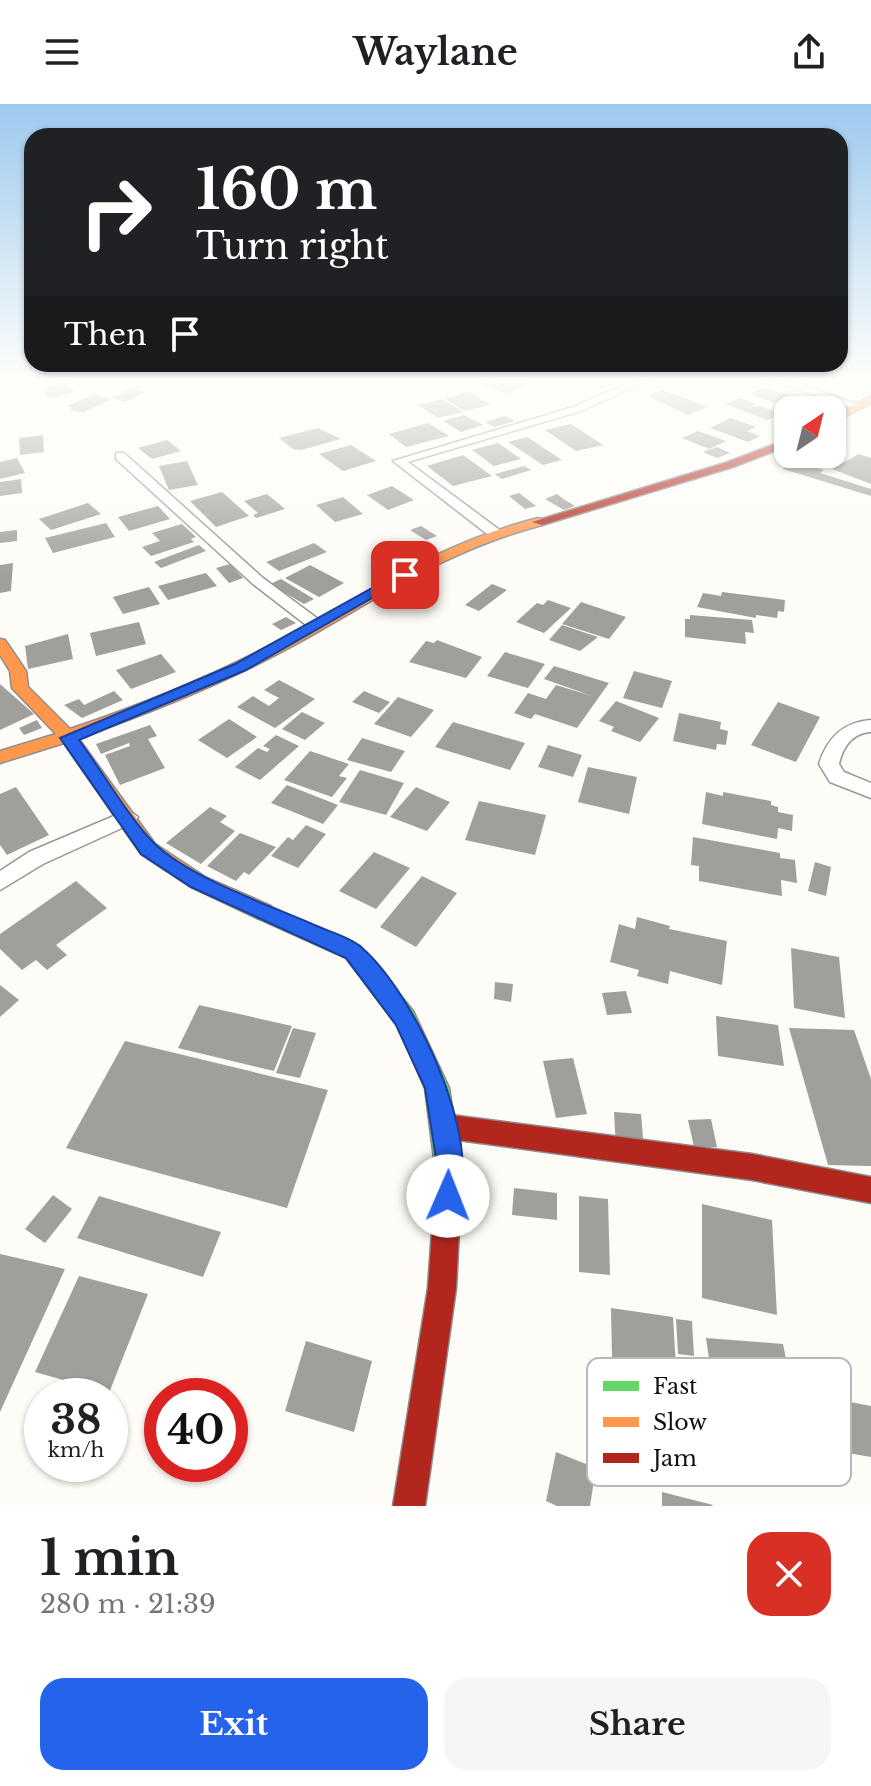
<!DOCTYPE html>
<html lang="en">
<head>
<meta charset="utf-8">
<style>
  :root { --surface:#fff; --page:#f6f6f6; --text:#202124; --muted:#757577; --accent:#2563eb }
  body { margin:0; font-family:"Libre Baskerville",serif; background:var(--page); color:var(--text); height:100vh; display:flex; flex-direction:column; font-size:30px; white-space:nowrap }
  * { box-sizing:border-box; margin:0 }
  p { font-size:26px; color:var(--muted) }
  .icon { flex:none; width:44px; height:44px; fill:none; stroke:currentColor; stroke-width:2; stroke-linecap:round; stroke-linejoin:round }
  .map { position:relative; height:1402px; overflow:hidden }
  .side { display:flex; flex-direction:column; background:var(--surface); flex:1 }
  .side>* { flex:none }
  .hud { position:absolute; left:24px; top:24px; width:824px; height:244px; border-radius:24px; box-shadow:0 2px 6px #0004; background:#202124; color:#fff; overflow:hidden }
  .needle { width:52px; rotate:35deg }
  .tools { position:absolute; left:774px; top:292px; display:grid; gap:16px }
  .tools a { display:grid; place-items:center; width:72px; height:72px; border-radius:16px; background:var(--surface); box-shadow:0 2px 6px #0004; font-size:40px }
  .speed { position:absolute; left:24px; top:1274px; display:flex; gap:16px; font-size:40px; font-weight:700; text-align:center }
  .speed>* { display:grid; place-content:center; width:104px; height:104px; border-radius:50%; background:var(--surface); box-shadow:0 2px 6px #0004; line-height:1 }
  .speed small { font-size:20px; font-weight:400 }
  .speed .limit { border:12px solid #d22; background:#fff; color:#111 }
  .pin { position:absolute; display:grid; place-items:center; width:68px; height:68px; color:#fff; margin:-34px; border-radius:16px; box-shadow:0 4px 12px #0006 }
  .me { position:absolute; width:88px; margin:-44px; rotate:1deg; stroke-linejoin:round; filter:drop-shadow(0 0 6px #0008) }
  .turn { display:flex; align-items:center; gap:28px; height:168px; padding:0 40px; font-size:36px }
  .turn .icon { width:104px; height:104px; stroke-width:2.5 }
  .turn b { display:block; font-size:56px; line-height:68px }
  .then { display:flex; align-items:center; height:76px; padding:0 40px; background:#0003; gap:16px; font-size:30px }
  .round { display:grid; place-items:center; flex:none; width:84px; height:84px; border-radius:24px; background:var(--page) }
  .headline { display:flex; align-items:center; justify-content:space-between; height:136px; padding:0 40px }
  h1 { font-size:48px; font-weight:700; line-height:60px }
  .button { display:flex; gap:16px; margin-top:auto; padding:16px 40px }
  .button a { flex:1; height:92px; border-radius:24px; background:var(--accent); color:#fff; font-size:32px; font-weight:700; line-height:92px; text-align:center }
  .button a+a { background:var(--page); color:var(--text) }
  header { display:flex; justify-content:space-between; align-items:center; height:104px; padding:0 40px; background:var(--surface); font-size:36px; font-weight:700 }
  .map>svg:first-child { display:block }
  .building { fill:#a19f9c }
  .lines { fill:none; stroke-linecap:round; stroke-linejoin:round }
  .street-casing { stroke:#979795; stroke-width:3 }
  .fast-casing { stroke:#8e8d8b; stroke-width:3 }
  .slow-casing { stroke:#8e8d8b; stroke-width:3 }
  .jam-casing { stroke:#8e8d8b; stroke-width:3 }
  .street { fill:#fffffe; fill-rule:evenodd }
  .fast { fill:#63d668; fill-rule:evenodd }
  .slow { fill:#ff974d; fill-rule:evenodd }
  .jam { fill:#b3261e; fill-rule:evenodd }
  .route { fill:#2563eb; stroke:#184099; stroke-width:2 }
  .key { fill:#fff; stroke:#b8b8b8; stroke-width:2 }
  .key-label { font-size:22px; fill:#111 }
</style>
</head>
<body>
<header><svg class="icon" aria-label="menu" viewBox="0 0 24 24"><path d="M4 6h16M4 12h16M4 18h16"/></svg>Waylane<svg class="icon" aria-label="share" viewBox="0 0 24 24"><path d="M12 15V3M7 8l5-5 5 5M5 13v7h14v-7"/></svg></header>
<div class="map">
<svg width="871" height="1402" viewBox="0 0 871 1402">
  <rect width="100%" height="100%" fill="#fdfcf7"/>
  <path class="building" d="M 493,276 L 511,276 L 526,281 L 508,290 L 482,281 Z
    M 617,276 L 626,279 L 603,284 L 579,277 Z
    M 64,279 L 75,288 L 50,294 L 44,289 L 47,288 L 43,285 Z
    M 132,284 L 146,288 L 125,298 L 111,294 Z
    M 763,284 L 772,285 L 791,292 L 775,299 L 750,290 Z
    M 663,286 L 707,303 L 688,311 L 648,292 Z
    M 470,288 L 490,301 L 464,307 L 445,294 Z
    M 95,290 L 112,295 L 84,308 L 68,306 L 73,304 L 67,302 Z
    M 740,294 L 756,300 L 748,303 L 760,302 L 782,310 L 767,316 L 725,300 Z
    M 442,295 L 463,308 L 438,314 L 418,301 Z
    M 464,311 L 483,321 L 461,328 L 443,317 Z
    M 505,312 L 515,317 L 494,323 L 485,318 Z
    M 731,314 L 756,323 L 747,327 L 760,332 L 748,338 L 710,324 Z
    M 428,319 L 449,332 L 406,343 L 389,330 Z
    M 571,320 L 603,341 L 576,347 L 545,326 Z
    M 318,324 L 341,335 L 301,346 L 293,345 L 279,334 Z
    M 698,327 L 726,337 L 709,345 L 682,334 Z
    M 43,331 L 44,348 L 20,351 L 19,334 Z
    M 527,333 L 562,356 L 543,361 L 508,338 Z
    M 167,336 L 181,347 L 152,355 L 138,344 Z
    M 498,339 L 521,355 L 494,362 L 472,346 Z
    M 351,341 L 376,357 L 343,367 L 319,350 Z
    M 717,343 L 730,349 L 717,354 L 703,348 Z
    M 859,350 L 871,354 L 871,380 L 832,365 Z
    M 463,351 L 492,372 L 453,382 L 427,362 Z
    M 17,354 L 25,369 L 0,375 L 0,358 Z
    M 187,357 L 198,381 L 169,386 L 159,362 Z
    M 794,357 L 824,366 L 820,369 L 871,385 L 871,392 L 783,365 Z
    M 524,362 L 531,366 L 502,375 L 495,370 Z
    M 21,375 L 22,389 L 0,392 L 0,378 Z
    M 392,382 L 414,396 L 388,406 L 367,391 Z
    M 222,388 L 249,412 L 216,423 L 190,397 Z
    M 519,389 L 536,402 L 525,405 L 509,392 Z
    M 267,390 L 285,405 L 256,414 L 253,411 L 258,409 L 244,397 Z
    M 557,390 L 565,396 L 575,402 L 564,406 L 545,395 Z
    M 343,393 L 363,410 L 335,418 L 316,401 Z
    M 88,399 L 101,410 L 51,426 L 39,415 Z
    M 158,402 L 170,415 L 129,427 L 118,413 Z
    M 106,419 L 115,433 L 53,449 L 45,434 Z
    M 182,420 L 196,433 L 191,435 L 194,438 L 151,452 L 142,443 L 160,437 L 152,429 Z
    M 421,422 L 437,432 L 426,436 L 410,426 Z
    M 17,426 L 17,437 L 0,439 L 0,428 Z
    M 314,439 L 327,448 L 279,467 L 266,458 Z
    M 199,441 L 206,447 L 161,464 L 154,458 Z
    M 13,459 L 11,487 L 0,489 L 0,461 Z
    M 230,460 L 243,474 L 229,479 L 216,464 Z
    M 310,461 L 344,479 L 319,493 L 285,474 Z
    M 206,469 L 217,482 L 168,496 L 158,482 Z
    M 281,475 L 314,495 L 304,500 L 270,480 Z
    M 492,480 L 507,486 L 479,507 L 465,501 Z
    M 149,483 L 160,500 L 123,510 L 113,493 Z
    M 722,488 L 785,496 L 784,508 L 778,507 L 777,514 L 756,511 L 756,514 L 697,503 L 703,489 L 721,492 Z
    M 548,496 L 571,504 L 544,529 L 516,518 L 537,499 L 543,501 Z
    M 581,498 L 626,513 L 609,535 L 562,520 Z
    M 690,511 L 752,516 L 754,529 L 745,528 L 746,540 L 685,533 L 685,515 L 690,515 Z
    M 286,513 L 296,519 L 281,526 L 272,520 Z
    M 139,518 L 146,540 L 96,552 L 90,529 Z
    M 562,521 L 598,533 L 580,547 L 549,536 Z
    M 68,530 L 73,555 L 28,565 L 25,542 Z
    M 437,536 L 482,553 L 466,574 L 409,558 L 426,537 L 434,539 Z
    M 505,548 L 545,560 L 528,584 L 487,572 Z
    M 161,550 L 176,568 L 131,585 L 116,566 Z
    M 554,562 L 609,579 L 577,624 L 535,610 L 531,615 L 514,609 L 528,589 L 546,595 L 556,581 L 592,592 L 544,575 Z
    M 634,567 L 672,577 L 662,604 L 623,594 Z
    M 279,576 L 315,595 L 275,624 L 237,603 L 253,592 L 269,602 L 279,594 L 264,586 Z
    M 0,580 L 34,610 L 0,626 Z
    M 114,587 L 123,596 L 82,614 L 64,601 L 79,595 L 84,601 Z
    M 364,587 L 390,598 L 379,609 L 352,598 Z
    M 398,593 L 434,606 L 411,633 L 374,620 Z
    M 616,597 L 659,614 L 640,638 L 611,627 L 614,623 L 599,617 Z
    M 778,598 L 820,613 L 796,658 L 751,641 Z
    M 302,608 L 325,619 L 305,636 L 282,625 Z
    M 679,609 L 721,618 L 720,625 L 728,627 L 726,641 L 717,640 L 716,646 L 673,637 Z
    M 229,615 L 257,633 L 227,654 L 198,636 Z
    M 37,616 L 42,624 L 24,631 L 19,624 Z
    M 453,618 L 525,639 L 510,666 L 435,643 Z
    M 150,621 L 157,632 L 148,635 L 165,664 L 120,681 L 105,651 L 130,642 L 129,639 L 101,650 L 96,640 Z
    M 276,631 L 299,642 L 260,676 L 235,663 L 258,644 L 267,648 L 270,645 L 263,642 Z
    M 362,634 L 405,647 L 391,668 L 347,656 Z
    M 548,641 L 582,651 L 573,673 L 538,663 Z
    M 310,647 L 349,660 L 339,672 L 347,674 L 332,693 L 284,676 Z
    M 588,663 L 637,673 L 629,710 L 578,698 Z
    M 360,666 L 404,679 L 386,711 L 339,698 Z
    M 287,681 L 338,701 L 323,720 L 271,699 Z
    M 16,683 L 49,731 L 7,751 L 0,741 L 0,690 Z
    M 416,683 L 450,698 L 427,727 L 390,713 Z
    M 706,688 L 723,692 L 723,688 L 771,697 L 771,701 L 778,703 L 778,708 L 793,711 L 792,727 L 778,724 L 777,735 L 702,720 Z
    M 479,697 L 546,711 L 535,751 L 465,736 Z
    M 210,703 L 227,712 L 220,718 L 235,727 L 201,760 L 166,739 Z
    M 306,721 L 326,730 L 298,764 L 271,752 L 288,733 L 293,736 Z
    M 240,729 L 276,743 L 249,771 L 244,768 L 236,777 L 207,762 Z
    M 693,733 L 780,749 L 780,754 L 795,756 L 797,779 L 781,776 L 782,792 L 699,777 L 699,762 L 691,761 Z
    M 374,748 L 410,764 L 376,805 L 339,787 Z
    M 815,758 L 831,763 L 826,792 L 808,787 Z
    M 422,772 L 457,789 L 416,843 L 380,823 Z
    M 76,777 L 107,804 L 56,841 L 67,851 L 47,866 L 36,856 L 22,866 L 0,845 L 0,830 Z
    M 637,813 L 670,822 L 669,825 L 727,837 L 722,881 L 670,867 L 668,880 L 637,872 L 639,866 L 610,858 L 619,820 L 635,825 Z
    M 791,844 L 839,853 L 845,914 L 794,904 Z
    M 495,878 L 513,880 L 511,898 L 494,895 Z
    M 0,881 L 19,896 L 0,913 Z
    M 626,887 L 632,909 L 607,911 L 602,889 Z
    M 199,901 L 292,922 L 274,967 L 178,944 Z
    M 716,912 L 778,921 L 784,962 L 718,952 Z
    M 293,924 L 316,929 L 300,974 L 276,969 Z
    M 789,924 L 854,926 L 871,975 L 871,1062 L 828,1061 Z
    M 125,937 L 328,986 L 287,1104 L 66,1044 Z
    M 573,954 L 587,1010 L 556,1014 L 543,957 Z
    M 614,1008 L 641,1010 L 644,1046 L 616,1044 Z
    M 711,1015 L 717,1043 L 694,1043 L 688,1016 Z
    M 514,1084 L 557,1089 L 557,1116 L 512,1111 Z
    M 53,1091 L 72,1105 L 45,1139 L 25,1125 Z
    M 99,1092 L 221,1128 L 203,1173 L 77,1134 Z
    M 579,1092 L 608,1095 L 610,1171 L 579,1168 Z
    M 702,1100 L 772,1116 L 777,1211 L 702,1194 Z
    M 0,1150 L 65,1165 L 0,1308 Z
    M 79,1172 L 148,1190 L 109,1289 L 35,1268 Z
    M 611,1204 L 673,1213 L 679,1312 L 613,1302 Z
    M 676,1215 L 692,1217 L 694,1252 L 678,1250 Z
    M 706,1234 L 783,1240 L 807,1358 L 723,1352 Z
    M 306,1237 L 372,1257 L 354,1328 L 285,1307 Z
    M 840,1296 L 871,1302 L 871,1353 L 848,1349 Z
    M 556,1348 L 596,1364 L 590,1402 L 557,1402 L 546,1397 Z
    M 662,1388 L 713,1401 L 712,1402 L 662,1402 Z"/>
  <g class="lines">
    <defs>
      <path id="street" d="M 636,276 L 650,276 L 581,307 L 408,358 L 501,427 L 501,433 L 491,433 L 393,357 L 573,303 Z
        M 769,276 L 786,276 L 864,302 L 854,304 Z
        M 116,349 L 124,349 L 263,474 L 322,518 L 322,524 L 310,524 L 253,480 L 116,355 Z
        M 871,616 L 871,628 C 852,629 843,643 839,660 L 844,668 L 871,679 L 871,694 L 830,678 L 819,660 C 827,634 843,618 871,616 Z
        M 128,706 L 138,713 L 135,718 L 43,760 L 0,786 L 0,767 L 29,748 Z"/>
      <path id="fast" d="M 264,800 L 360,842 L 413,907 L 449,984 L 462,1070 L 458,1079 L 449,1083 L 440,1079 L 436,1070 L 425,984 L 397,921 L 346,854 L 257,814 L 254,808 L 257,802 Z"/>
      <path id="slow" d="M 871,292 L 871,299 L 832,319 L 832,312 Z
        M 538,414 L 542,415 L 542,421 C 444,447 383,492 296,540 C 227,578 153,608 78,634 L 155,740 L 205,773 L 271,802 L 274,808 L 271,814 L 264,816 L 257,814 L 191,783 L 141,750 L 64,639 L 0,659 L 0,647 L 56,630 L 12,584 L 10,567 L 0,551 L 0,535 L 5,536 L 26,567 L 28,583 L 70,625 C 144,600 216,571 284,534 C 374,486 437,440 538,414 Z"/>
      <path id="jam" d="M 788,335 L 788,342 L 733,363 L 542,421 L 532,418 L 725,359 Z
        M 443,1010 L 752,1050 L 871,1073 L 871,1099 L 752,1076 L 443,1034 L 434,1030 L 431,1022 L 434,1014 Z
        M 449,1057 L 458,1061 L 462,1070 L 456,1184 L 425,1402 L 393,1402 L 428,1184 L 436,1070 L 440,1061 Z"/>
    </defs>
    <use href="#street" class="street-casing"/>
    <use href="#fast" class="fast-casing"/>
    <use href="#slow" class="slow-casing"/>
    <use href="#jam" class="jam-casing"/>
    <use href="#street" class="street"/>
    <use href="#fast" class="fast"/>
    <use href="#slow" class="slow"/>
    <use href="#jam" class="jam"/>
  </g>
  <linearGradient id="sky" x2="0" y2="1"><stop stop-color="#9dc9ee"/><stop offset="0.58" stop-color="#fefefb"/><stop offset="1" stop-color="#fefefb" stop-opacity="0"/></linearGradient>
  <rect width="871" height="472" fill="url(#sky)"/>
  <path class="route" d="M 401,468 L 412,471 L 246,566 L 79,636 C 100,664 131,717 155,740 C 192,775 269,801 317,822 C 330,828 350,833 361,843 C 413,887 484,1035 457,1101 L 448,1105 L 439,1101 L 435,1092 L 437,1061 L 425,984 L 396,921 L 346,854 L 191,783 L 141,750 L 60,634 L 235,560 Z"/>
  <rect x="587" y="1254" width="264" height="128" rx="12" class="key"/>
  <rect x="603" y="1277" width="36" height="10" fill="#63d668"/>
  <rect x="603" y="1313" width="36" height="10" fill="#ff974d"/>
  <rect x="603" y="1349" width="36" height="10" fill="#b3261e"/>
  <g class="key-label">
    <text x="653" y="1290">Fast</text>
    <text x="653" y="1326">Slow</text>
    <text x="653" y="1362">Jam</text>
  </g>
</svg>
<div class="tools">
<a><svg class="needle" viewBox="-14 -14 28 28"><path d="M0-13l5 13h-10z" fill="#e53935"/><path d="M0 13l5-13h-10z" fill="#757577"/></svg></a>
</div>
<div class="speed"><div>38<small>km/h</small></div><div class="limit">40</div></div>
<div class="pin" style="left:405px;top:471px;background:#d93025"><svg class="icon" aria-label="arrive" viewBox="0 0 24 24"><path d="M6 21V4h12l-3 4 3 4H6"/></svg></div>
<svg class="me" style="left:448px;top:1092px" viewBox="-20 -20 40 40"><circle r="19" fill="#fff"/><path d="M0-13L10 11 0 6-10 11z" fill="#2563eb"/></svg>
<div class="hud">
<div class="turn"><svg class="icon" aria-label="right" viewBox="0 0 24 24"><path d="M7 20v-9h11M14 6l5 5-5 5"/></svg><div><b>160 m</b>Turn right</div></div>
<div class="then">Then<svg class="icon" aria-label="arrive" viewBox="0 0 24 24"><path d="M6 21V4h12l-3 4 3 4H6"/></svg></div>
</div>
</div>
<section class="side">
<div class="headline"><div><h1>1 min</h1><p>280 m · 21:39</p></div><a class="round" style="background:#d93025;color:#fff"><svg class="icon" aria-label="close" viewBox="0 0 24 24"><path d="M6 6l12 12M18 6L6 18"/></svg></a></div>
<div class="button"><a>Exit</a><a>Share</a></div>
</section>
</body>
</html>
